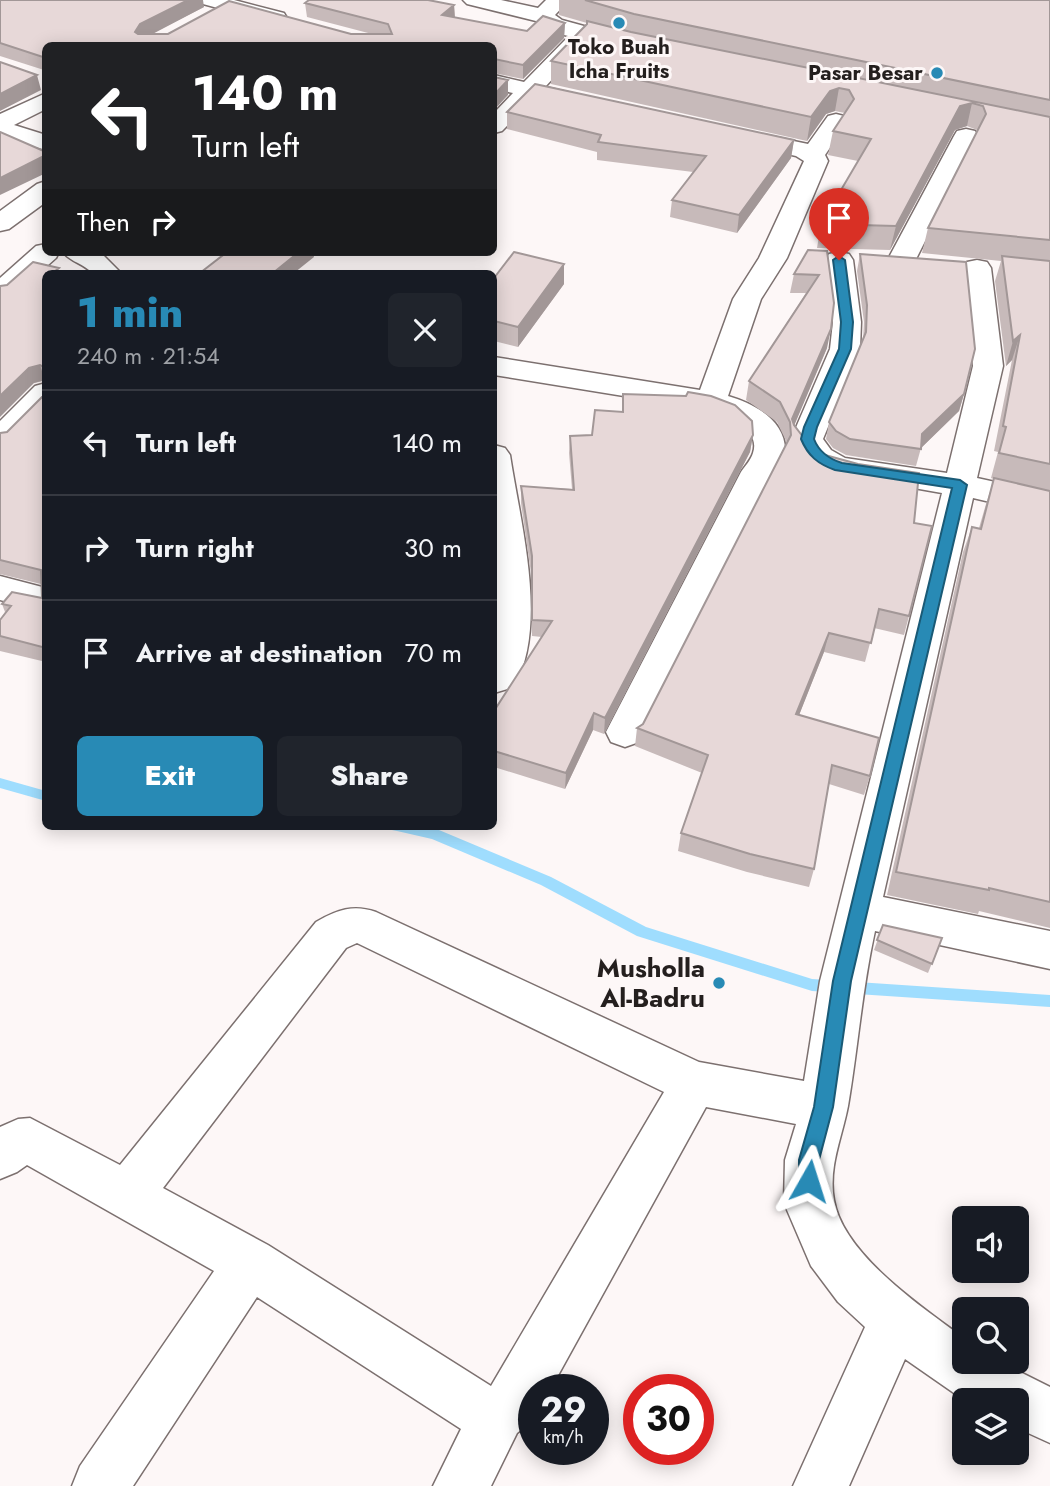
<!DOCTYPE html>
<html lang="en">
<head>
<meta charset="utf-8">
<style>
  :root { --surface:#171b24; --page:#20242c; --text:#f1f3f6; --muted:#9ea1a6; --line:#363941; --accent:#288ab5 }
  body { margin:0; font-family:Jost,sans-serif; background:var(--page); color:var(--text); height:100vh; display:flex; flex-direction:column; font-size:26px; white-space:nowrap }
  * { box-sizing:border-box; margin:0 }
  p { font-size:23px; color:var(--muted) }
  .icon { flex:none; width:38px; height:38px; fill:none; stroke:currentColor; stroke-width:2; stroke-linecap:round; stroke-linejoin:round }
  .map { position:relative; flex:1; overflow:hidden }
  .drawer { position:absolute; left:42px; top:270px; width:455px; height:560px; display:flex; flex-direction:column; background:var(--surface); border-radius:10px; box-shadow:0 4px 18px #0003 }
  .drawer>* { flex:none }
  .guide { position:absolute; left:42px; top:42px; width:455px; height:214px; border-radius:10px; box-shadow:0 4px 18px #0003; background:#202124; color:#fff; overflow:hidden }
  .controls { position:absolute; left:952px; top:1206px; display:grid; gap:14px }
  .controls a { display:grid; place-items:center; width:77px; height:77px; border-radius:10px; background:var(--surface); box-shadow:0 4px 18px #0003; font-size:35px }
  .speed { position:absolute; left:518px; top:1374px; display:flex; gap:14px; font-size:35px; font-weight:700; text-align:center }
  .speed>* { display:grid; place-content:center; width:91px; height:91px; border-radius:50%; background:var(--surface); box-shadow:0 4px 18px #0003; line-height:1 }
  .speed small { font-size:18px; font-weight:400 }
  .speed .limit { border:10px solid #d22; background:#fff; color:#111 }
  .pin { position:absolute; display:grid; place-items:center; width:60px; height:60px; color:#fff; margin:-72px -30px; border-radius:50% 50% 50% 0; rotate:-45deg; box-shadow:0 0 7px #0007 }
  .pin .icon { rotate:45deg }
  .me { position:absolute; width:77px; margin:-38px; rotate:6deg; stroke-linejoin:round; filter:drop-shadow(0 0 5px #0008) }
  .turn { display:flex; align-items:center; gap:24px; height:147px; padding:0 35px; font-size:32px }
  .turn .icon { width:91px; height:91px; stroke-width:2.5 }
  .turn b { display:block; font-size:49px; line-height:60px }
  .then { display:flex; align-items:center; height:66px; padding:0 35px; background:#0003; gap:14px; font-size:26px }
  .round { display:grid; place-items:center; flex:none; width:74px; height:74px; border-radius:10px; background:var(--page) }
  .summary { display:flex; align-items:center; justify-content:space-between; height:119px; padding:0 35px }
  h1 { font-size:42px; font-weight:800; line-height:52px; color:var(--accent) }
  .cta { display:flex; gap:14px; margin-top:auto; padding:14px 35px }
  .cta a { flex:1; height:80px; border-radius:10px; background:var(--accent); color:#fff; font-size:28px; font-weight:800; line-height:80px; text-align:center }
  .cta a+a { background:var(--page); color:var(--text) }
  ul { padding:0; list-style:none }
  li { display:flex; align-items:center; gap:21px; height:105px; padding:0 35px; border-top:2px solid var(--line) }
  li div { flex:1 }
  li b { display:block; font-size:26px }
  li em { font-style:normal }
  .map>svg:first-child { display:block }
  .lines { fill:none; stroke-linecap:round; stroke-linejoin:round }
  .stream { fill:#9fddfe; fill-rule:evenodd }
  .minor-casing { stroke:#7c706f; stroke-width:3 }
  .minor { fill:#fff; fill-rule:evenodd }
  .wall { fill:#c7baba }
  .shaded-wall { fill:#a29797 }
  .building { fill:#e7d8d8; stroke:#a29797; stroke-width:2 }
  .route { fill:#288ab5; stroke:#1a5a76; stroke-width:2 }
  .poi-dot { fill:#288ab5; stroke:#fdf7f7; stroke-width:2.5 }
  .labels { text-anchor:middle; stroke-width:6; stroke-linejoin:round; paint-order:stroke }
  .far-poi-label { font-size:21px; font-weight:bold; fill:#241f1e; stroke:#fdf7f7 }
  .poi-label { font-size:26px; font-weight:bold; fill:#241f1e; stroke:#fdf7f7; text-anchor:end }
</style>
</head>
<body>
<div class="map">
<svg width="1050" height="1486" viewBox="0 0 1050 1486">
  <rect width="100%" height="100%" fill="#fdf7f7"/>
  <g class="lines">
    <path class="stream" d="M 0,778 L 46,791 L 46,801 L 0,788 Z
      M 391,826 L 421,826 L 439,830 L 551,877 L 646,927 L 812,979 L 1050,995 L 1050,1007 L 812,991 L 637,936 L 541,885 L 432,839 L 397,831 L 392,830 Z"/>
    <defs>
      <path id="minor" d="M 199,0 L 234,0 L 284,13 L 287,18 L 284,23 L 276,24 L 203,4 Z
        M 463,0 L 501,0 L 538,8 L 546,0 L 569,0 L 555,15 L 562,20 L 639,41 L 642,46 L 639,51 L 623,51 L 546,30 L 536,21 L 467,4 Z
        M 573,38 L 581,40 L 584,45 L 545,87 L 588,97 L 592,102 L 588,107 L 580,109 L 534,98 L 502,131 L 494,133 L 494,113 L 513,93 L 494,89 L 494,75 L 524,82 L 565,40 Z
        M 46,93 L 46,109 L 14,125 L 46,135 L 46,150 L 0,137 L 0,114 Z
        M 836,114 L 844,116 L 848,121 L 825,155 L 828,161 L 787,258 L 761,299 L 728,396 C 755,404 787,421 785,453 L 639,742 L 625,747 L 611,742 L 606,732 L 741,472 C 745,466 751,460 753,453 C 761,429 728,416 710,410 L 494,375 L 494,357 L 700,390 L 733,299 L 759,258 L 804,161 L 796,156 L 732,142 L 729,137 L 732,132 L 741,130 L 808,144 L 828,116 Z
        M 966,129 L 975,131 L 978,136 L 915,261 L 911,267 L 901,269 L 891,267 L 887,261 L 954,136 L 957,131 Z
        M 46,181 L 46,202 L 9,229 L 0,231 L 0,211 L 37,184 Z
        M 46,244 L 46,252 L 59,252 L 56,258 L 10,299 L 0,301 L 0,278 L 36,246 Z
        M 63,252 L 100,252 L 121,273 L 92,273 C 83,263 70,262 63,252 Z
        M 839,252 L 849,254 L 853,260 L 861,322 L 860,349 L 823,439 L 831,450 L 845,458 L 947,473 L 973,366 L 963,268 L 967,262 L 977,260 L 987,262 L 991,268 L 1003,366 L 977,478 L 1050,494 L 1050,516 L 973,498 L 883,897 L 1050,931 L 1050,969 L 875,931 C 862,989 858,1048 848,1106 C 842,1138 828,1167 834,1200 C 843,1254 923,1308 964,1338 L 964,1362 L 1000,1362 L 1050,1387 L 1050,1443 L 1017,1428 L 1017,1400 L 964,1400 L 905,1359 L 849,1486 L 793,1486 L 865,1327 L 838,1302 L 811,1266 L 784,1203 L 785,1160 L 796,1124 L 706,1107 L 550,1390 L 534,1390 L 534,1420 L 517,1433 L 491,1486 L 433,1486 L 461,1429 L 257,1297 L 133,1486 L 72,1486 L 80,1466 L 214,1271 L 27,1165 L 17,1172 L 0,1179 L 0,1127 L 18,1119 L 30,1118 L 120,1165 L 316,922 C 337,910 353,904 376,912 L 699,1062 L 804,1081 L 820,981 L 942,493 L 823,472 L 805,461 L 791,439 L 830,349 L 833,322 L 825,260 L 829,254 ZM 357,943 L 664,1092 L 491,1386 L 268,1245 L 163,1188 L 346,948 Z
        M 46,383 L 46,410 L 11,446 L 0,449 L 0,421 L 35,386 Z
        M 494,445 L 505,448 L 510,455 C 520,522 549,625 514,687 L 494,693 Z
        M 0,576 L 46,588 L 46,612 L 0,600 Z"/>
    </defs>
    <use href="#minor" class="minor-casing"/>
    <use href="#minor" class="minor"/>
  </g>
  <path class="wall" d="M 0,0 L 204,7 L 151,34 L 372,34 L 307,17 L 305,3 L 454,5 L 455,18 L 527,31 L 565,23 L 564,38 L 523,79 L 494,73 L 494,46 L 46,46 L 46,83 L 44,70 L 0,56 Z
    M 559,0 L 1050,0 L 1050,928 L 979,911 L 978,914 L 887,895 L 963,552 L 972,527 L 979,528 L 986,504 L 994,479 L 991,478 L 998,452 L 994,451 L 1012,360 L 1006,366 L 995,281 L 1001,261 L 922,253 L 928,228 L 978,131 L 977,130 L 967,126 L 955,130 L 890,250 L 817,248 L 821,224 L 858,161 L 828,155 L 833,131 L 845,113 L 835,111 L 826,114 L 807,141 L 551,84 L 551,61 L 587,24 L 587,23 L 559,15 Z
    M 507,112 L 794,140 L 791,158 L 737,233 L 670,217 L 672,200 L 693,172 L 597,160 L 597,152 L 507,129 Z
    M 827,251 L 827,348 L 794,425 L 810,446 L 914,523 L 909,616 L 904,635 L 874,628 L 865,662 L 824,652 L 799,715 L 870,776 L 864,795 L 829,784 L 814,869 L 809,887 L 747,872 L 678,851 L 681,833 L 702,773 L 635,746 L 637,728 L 643,724 L 787,443 L 777,422 L 746,400 L 749,381 L 806,293 L 790,293 L 794,274 Z
    M 860,254 L 964,394 L 959,411 L 921,448 L 916,466 L 846,455 L 833,448 L 826,439 L 829,422 L 863,340 L 864,322 L 857,271 Z
    M 46,273 L 46,662 L 0,651 L 0,620 L 5,612 L 2,604 L 42,598 L 41,584 L 0,574 L 0,433 L 7,432 L 43,396 L 43,381 L 34,383 L 7,285 Z
    M 494,278 L 564,284 L 518,347 L 494,341 Z
    M 623,394 L 753,435 L 750,452 L 604,734 L 593,730 L 565,789 L 494,767 L 494,711 L 542,637 L 532,636 L 531,573 L 521,503 L 521,486 L 572,489 L 569,453 L 570,436 L 592,435 L 622,412 Z
    M 883,925 L 942,938 L 928,973 L 874,950 Z"/>
  <path class="shaded-wall" d="M 188,0 L 203,0 L 204,7 L 143,39 L 135,32 L 140,24 Z
    M 454,5 L 455,20 L 442,15 Z
    M 565,23 L 564,38 L 523,79 L 523,65 Z
    M 37,75 L 41,90 L 0,111 L 0,94 Z
    M 508,80 L 508,95 L 494,110 L 494,95 Z
    M 839,88 L 835,111 L 826,114 L 807,141 L 811,117 L 830,91 Z
    M 972,103 L 967,126 L 955,130 L 890,250 L 896,226 L 960,106 Z
    M 794,140 L 791,158 L 737,233 L 739,215 Z
    M 46,155 L 46,173 L 0,195 L 0,178 Z
    M 299,252 L 313,252 L 314,257 L 294,273 L 273,273 Z
    M 564,264 L 564,284 L 518,347 L 518,327 Z
    M 831,329 L 827,348 L 791,433 L 792,419 Z
    M 1020,335 L 1012,360 L 1006,366 L 1013,341 Z
    M 40,365 L 45,380 L 34,383 L 0,417 L 0,396 L 29,368 Z
    M 964,394 L 959,411 L 920,449 L 922,434 Z
    M 753,435 L 750,452 L 604,734 L 605,718 Z
    M 829,633 L 824,652 L 792,733 L 796,714 Z
    M 594,713 L 593,730 L 565,789 L 566,773 Z"/>
  <path class="building" d="M 0,0 L 188,0 L 140,24 L 135,32 L 138,34 L 168,34 L 229,1 L 351,34 L 392,34 L 388,24 L 305,3 L 309,0 L 428,0 L 454,5 L 442,15 L 527,31 L 543,16 L 565,23 L 523,65 L 494,59 L 494,46 L 46,46 L 46,77 L 44,76 L 43,57 L 0,43 Z
    M 585,0 L 1050,0 L 1050,100 L 634,14 Z
    M 587,21 L 631,32 L 1050,117 L 1050,240 L 928,228 L 986,114 L 983,106 L 972,103 L 960,106 L 896,226 L 821,224 L 871,139 L 833,131 L 854,99 L 849,90 L 839,88 L 830,91 L 811,117 L 551,61 L 587,24 Z
    M 0,62 L 37,75 L 0,94 Z
    M 494,77 L 508,80 L 494,95 Z
    M 535,84 L 794,140 L 739,215 L 672,200 L 706,156 L 598,142 L 601,135 L 507,112 Z
    M 0,132 L 46,152 L 46,155 L 0,178 Z
    M 808,250 L 827,251 L 834,303 L 831,329 L 792,419 L 794,425 L 810,446 L 825,455 L 858,464 L 919,473 L 914,523 L 932,526 L 909,616 L 879,609 L 871,643 L 829,633 L 796,714 L 879,738 L 870,776 L 832,765 L 814,869 L 750,854 L 681,833 L 708,755 L 637,728 L 643,724 L 791,435 L 790,422 L 780,402 L 749,381 L 819,275 L 794,274 Z
    M 227,252 L 299,252 L 273,273 L 200,273 Z
    M 514,252 L 564,264 L 518,327 L 494,321 L 494,278 Z
    M 860,254 L 966,262 L 975,349 L 964,394 L 922,434 L 921,449 L 850,439 L 836,431 L 829,422 L 866,332 L 867,305 Z
    M 1002,256 L 1050,261 L 1050,464 L 999,453 L 1006,427 L 1003,426 L 1020,335 L 1013,341 Z
    M 33,262 L 59,268 L 54,272 L 58,273 L 46,273 L 46,648 L 0,636 L 0,620 L 11,606 L 2,604 L 12,592 L 42,598 L 41,570 L 0,560 L 0,433 L 7,432 L 43,396 L 44,367 L 40,365 L 29,368 L 0,396 L 0,286 L 7,285 Z
    M 688,392 L 711,396 L 735,405 L 752,421 L 753,435 L 605,718 L 594,713 L 566,773 L 494,751 L 494,711 L 552,621 L 532,620 L 532,556 L 521,486 L 574,490 L 570,436 L 592,435 L 595,410 L 623,412 L 623,394 L 686,396 Z
    M 994,478 L 1050,491 L 1050,902 L 989,888 L 989,890 L 896,872 L 972,527 L 981,529 Z
    M 883,925 L 942,938 L 932,964 L 877,940 Z"/>
  <path class="route" d="M 839,256 L 845,260 L 853,322 L 851,349 L 817,427 L 814,439 C 819,452 829,459 842,463 L 960,480 L 967,485 L 851,981 L 833,1107 L 819,1160 L 819,1181 L 816,1188 L 809,1191 L 802,1188 L 799,1181 L 799,1160 L 814,1107 L 833,981 L 952,488 L 835,470 C 818,464 808,456 801,439 L 804,427 L 839,349 L 841,322 L 833,260 Z"/>
  <g class="poi-dot">
    <circle cx="619" cy="23" r="7"/>
    <circle cx="937" cy="73" r="7"/>
    <circle cx="719" cy="983" r="7"/>
  </g>
  <g class="labels">
    <g class="far-poi-label">
      <text x="619" y="54">Toko Buah<tspan x="619" dy="24">Icha Fruits</tspan></text>
      <text x="923" y="80" text-anchor="end">Pasar Besar</text>
    </g>
    <g class="poi-label">
      <text x="705" y="977">Musholla<tspan x="705" dy="30">Al-Badru</tspan></text>
    </g>
  </g>
</svg>
<div class="controls">
<a><svg class="icon" aria-label="sound" viewBox="0 0 24 24"><path d="M4 9h4l5-4v14l-5-4H4zM17 9q2 3 0 6"/></svg></a>
<a><svg class="icon" aria-label="search" viewBox="0 0 24 24"><circle cx="10" cy="10" r="6"/><path d="M15 15l6 6"/></svg></a>
<a><svg class="icon" aria-label="layers" viewBox="0 0 24 24"><path d="M12 4l9 5-9 5-9-5zM3 14l9 5 9-5"/></svg></a>
</div>
<div class="speed"><div>29<small>km/h</small></div><div class="limit">30</div></div>
<div class="pin" style="left:839px;top:260px;background:#d93025"><svg class="icon" aria-label="arrive" viewBox="0 0 24 24"><path d="M6 21V4h12l-3 4 3 4H6"/></svg></div>
<svg class="me" style="left:809px;top:1181px" viewBox="-20 -20 40 40"><path d="M0-17L14 15 0 8-14 15z" fill="#288ab5" stroke="#fff" stroke-width="4"/></svg>
<div class="guide">
<div class="turn"><svg class="icon" aria-label="left" viewBox="0 0 24 24"><path d="M17 20v-9H6M10 6l-5 5 5 5"/></svg><div><b>140 m</b>Turn left</div></div>
<div class="then">Then<svg class="icon" aria-label="right" viewBox="0 0 24 24"><path d="M7 20v-9h11M14 6l5 5-5 5"/></svg></div>
</div>
<section class="drawer">
<div class="summary"><div><h1>1 min</h1><p>240 m · 21:54</p></div><a class="round"><svg class="icon" aria-label="close" viewBox="0 0 24 24"><path d="M6 6l12 12M18 6L6 18"/></svg></a></div>
<ul>
<li><svg class="icon" aria-label="left" viewBox="0 0 24 24"><path d="M17 20v-9H6M10 6l-5 5 5 5"/></svg><div><b>Turn left</b></div><em>140 m</em></li>
<li><svg class="icon" aria-label="right" viewBox="0 0 24 24"><path d="M7 20v-9h11M14 6l5 5-5 5"/></svg><div><b>Turn right</b></div><em>30 m</em></li>
<li><svg class="icon" aria-label="arrive" viewBox="0 0 24 24"><path d="M6 21V4h12l-3 4 3 4H6"/></svg><div><b>Arrive at destination</b></div><em>70 m</em></li>
</ul>
<div class="cta"><a>Exit</a><a>Share</a></div>
</section>
</div>
</body>
</html>
